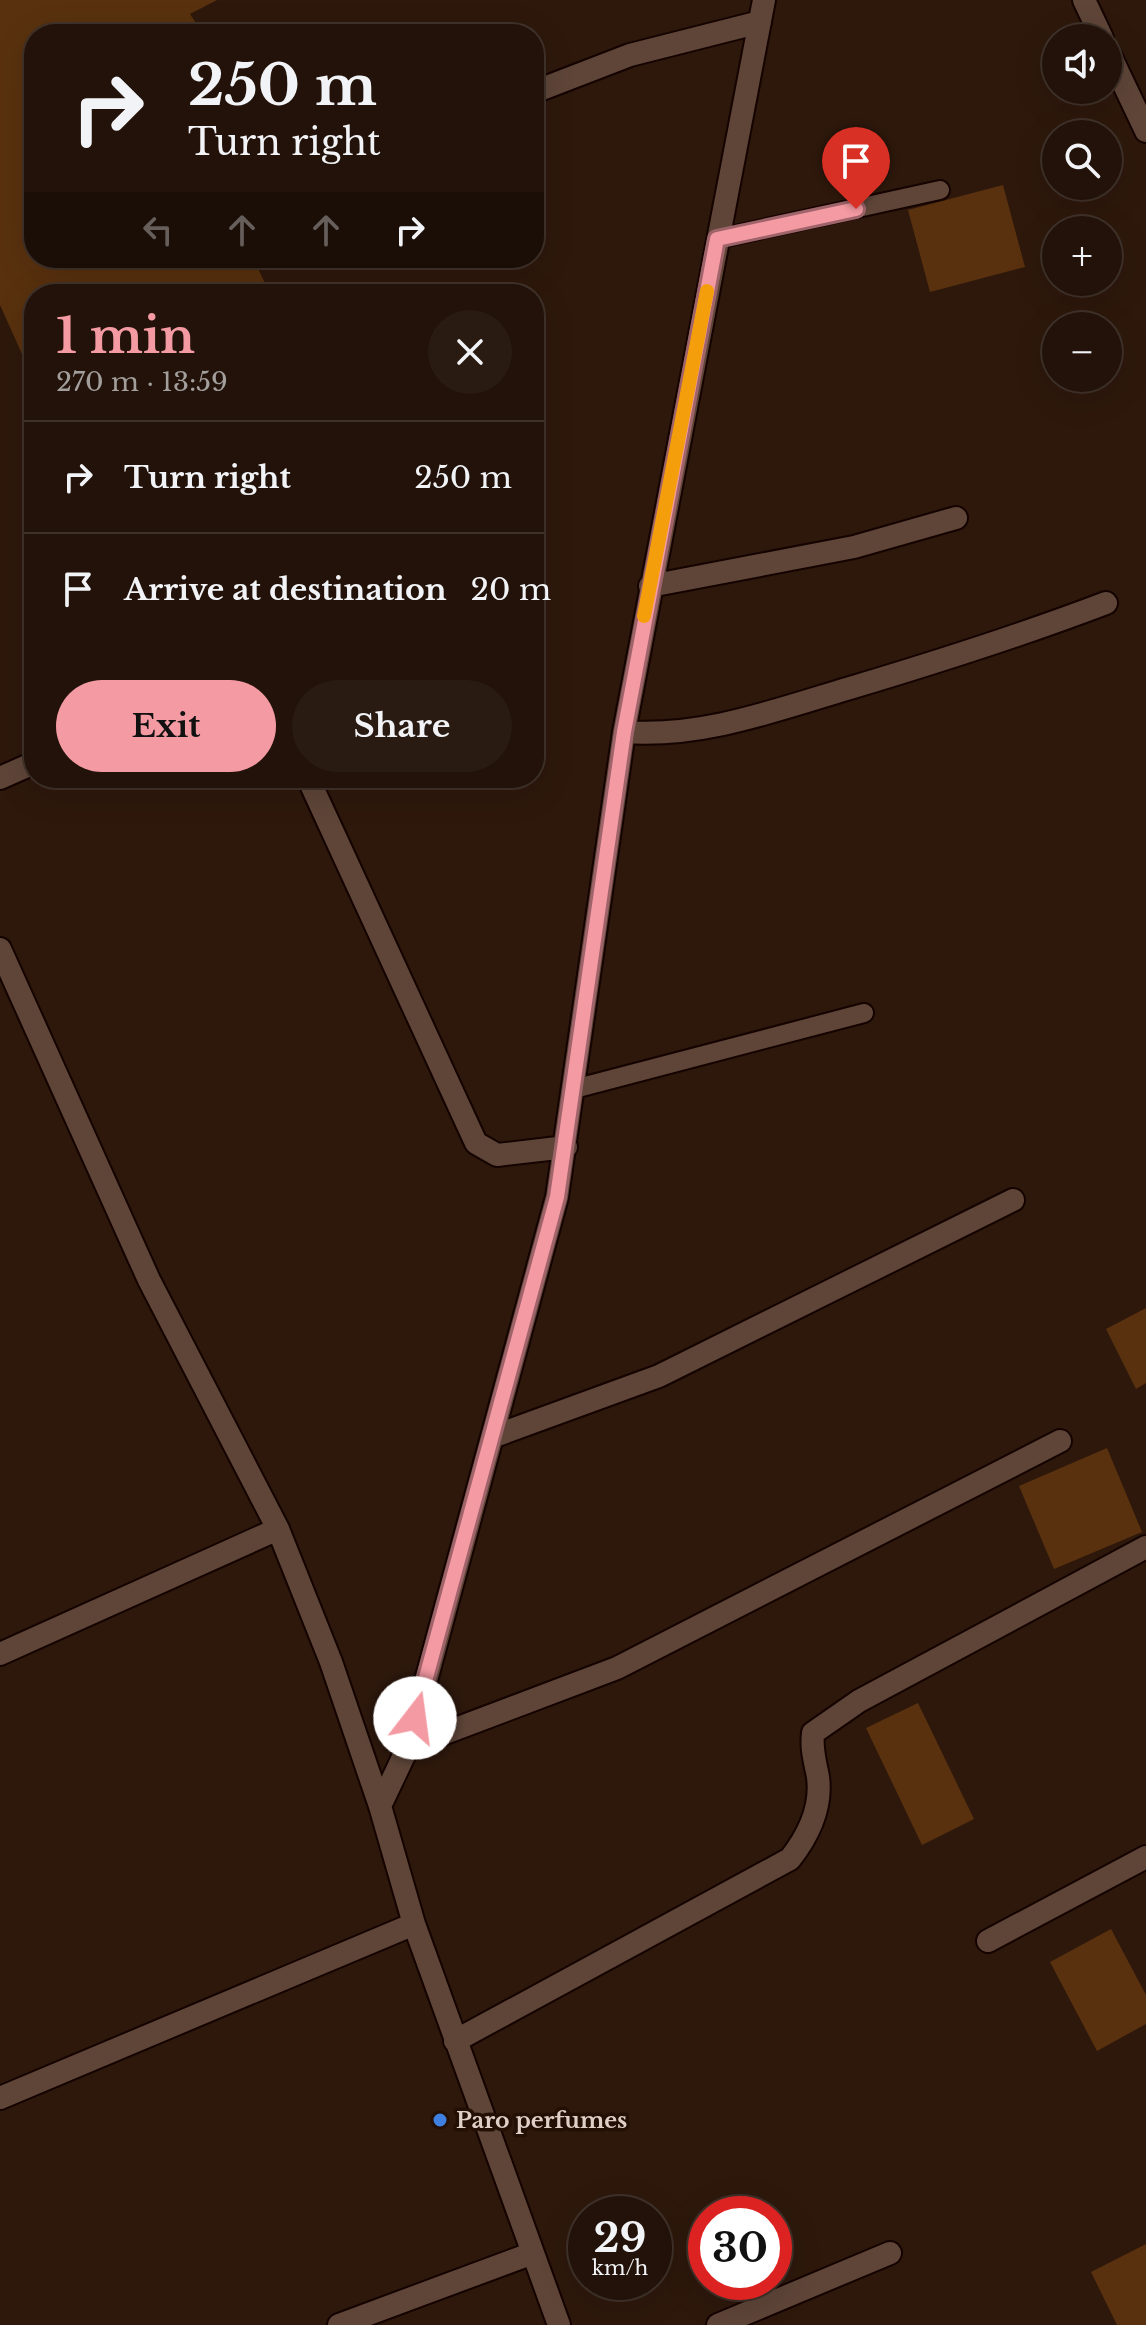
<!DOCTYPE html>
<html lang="en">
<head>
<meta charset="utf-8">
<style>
  :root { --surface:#221209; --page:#2a1b12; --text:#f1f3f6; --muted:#a29e9c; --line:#3f322a; --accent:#f49aa3 }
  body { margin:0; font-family:"Libre Baskerville",serif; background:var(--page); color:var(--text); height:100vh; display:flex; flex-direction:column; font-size:30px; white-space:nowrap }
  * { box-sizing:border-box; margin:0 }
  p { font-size:26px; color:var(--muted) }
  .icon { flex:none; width:44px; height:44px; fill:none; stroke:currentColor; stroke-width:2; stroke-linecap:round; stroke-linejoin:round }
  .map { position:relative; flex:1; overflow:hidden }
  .panel { position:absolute; left:24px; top:284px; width:520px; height:504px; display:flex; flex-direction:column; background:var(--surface); border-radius:32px; box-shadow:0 8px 32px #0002,0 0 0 2px var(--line) }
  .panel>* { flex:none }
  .banner { position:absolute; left:24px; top:24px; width:520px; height:244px; border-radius:32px; box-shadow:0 8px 32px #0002,0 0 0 2px var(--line); background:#221209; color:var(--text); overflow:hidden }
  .controls { position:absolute; left:1042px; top:24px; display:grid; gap:16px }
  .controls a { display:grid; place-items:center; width:80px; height:80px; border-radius:50%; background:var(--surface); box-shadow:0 8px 32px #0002,0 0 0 2px var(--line); font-size:40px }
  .speed { position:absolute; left:568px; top:2196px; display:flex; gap:16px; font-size:40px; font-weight:700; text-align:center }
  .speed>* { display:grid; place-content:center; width:104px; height:104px; border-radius:50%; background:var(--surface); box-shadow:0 8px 32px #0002,0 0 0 2px var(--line); line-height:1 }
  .speed small { font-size:20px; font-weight:400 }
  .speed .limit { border:12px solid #d22; background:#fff; color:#111 }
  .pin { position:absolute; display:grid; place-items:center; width:68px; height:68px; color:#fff; margin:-82px -34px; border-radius:50% 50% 50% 0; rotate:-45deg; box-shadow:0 0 8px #0007 }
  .pin .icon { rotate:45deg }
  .me { position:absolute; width:88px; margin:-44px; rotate:15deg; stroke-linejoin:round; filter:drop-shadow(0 0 6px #0008) }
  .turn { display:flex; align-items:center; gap:28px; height:168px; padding:0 32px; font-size:36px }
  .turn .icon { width:104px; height:104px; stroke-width:2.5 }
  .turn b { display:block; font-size:56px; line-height:68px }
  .lanes { display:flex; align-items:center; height:76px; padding:0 32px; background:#0003; justify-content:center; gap:40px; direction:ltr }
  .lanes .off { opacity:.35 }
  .round { display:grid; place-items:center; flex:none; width:84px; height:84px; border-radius:42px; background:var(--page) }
  .summary { display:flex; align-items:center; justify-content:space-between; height:136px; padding:0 32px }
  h1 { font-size:48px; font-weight:700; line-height:60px; color:var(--accent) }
  .action { display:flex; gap:16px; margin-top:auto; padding:16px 32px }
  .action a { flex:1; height:92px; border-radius:48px; background:var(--accent); color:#111; font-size:32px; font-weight:700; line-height:92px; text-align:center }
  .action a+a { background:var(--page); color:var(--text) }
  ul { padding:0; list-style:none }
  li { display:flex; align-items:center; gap:24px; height:112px; padding:0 32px; border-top:2px solid var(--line) }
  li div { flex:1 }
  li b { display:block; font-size:30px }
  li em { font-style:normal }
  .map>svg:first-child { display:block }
  .building { fill:#59310e }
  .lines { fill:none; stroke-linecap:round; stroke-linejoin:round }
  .service-casing { stroke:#150300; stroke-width:22 }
  .minor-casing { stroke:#150300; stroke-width:26 }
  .service { stroke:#5e4538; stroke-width:18 }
  .minor { stroke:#5e4538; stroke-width:22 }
  .route-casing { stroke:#9f646a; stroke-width:20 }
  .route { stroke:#f49aa3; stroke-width:14 }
  .slow { stroke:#f59e0b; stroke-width:14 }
  .shop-dot { fill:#3f7fe0; stroke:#230f04; stroke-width:3 }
  .labels { text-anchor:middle; stroke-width:7; stroke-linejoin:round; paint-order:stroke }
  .poi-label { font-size:22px; font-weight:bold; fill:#dfcfc7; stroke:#230f04; text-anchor:start }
</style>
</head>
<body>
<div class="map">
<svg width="1146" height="2325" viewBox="0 0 1146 2325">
  <rect width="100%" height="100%" fill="#2e180c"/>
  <path class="building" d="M 0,0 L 217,0 L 190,14 L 203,34 L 34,34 L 34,258 L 253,258 L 270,294 L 34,294 L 34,361 L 26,363 L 0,305 Z
    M 1003,185 L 1025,267 L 930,292 L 908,210 Z
    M 1146,1308 L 1146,1383 L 1136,1389 L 1106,1329 Z
    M 1107,1448 L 1142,1532 L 1054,1569 L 1019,1486 Z
    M 918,1703 L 974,1819 L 922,1845 L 866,1728 Z
    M 1111,1929 L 1146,1995 L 1146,2024 L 1097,2051 L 1050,1962 Z
    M 1146,2244 L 1146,2325 L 1117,2325 L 1091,2272 Z"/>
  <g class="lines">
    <defs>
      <path id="service" d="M 717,239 L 940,190
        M 574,1089 L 864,1013"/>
      <path id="minor" d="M 1084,0 L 1102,38
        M 1108,51 L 1146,131
        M 534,92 L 630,55 L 760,22
        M 650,586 L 854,547 L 956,518
        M 624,732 C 702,738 776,710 850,688 C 937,662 1022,635 1106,603
        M 0,778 L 34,763
        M 308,778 L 476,1143 L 497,1155 L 566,1147
        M 0,949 L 149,1280 L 278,1529 L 331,1662 L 380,1806 L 414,1924 L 559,2325
        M 492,1437 L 659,1376 L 1013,1200
        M 0,1654 L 278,1529
        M 408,1747 L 617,1668 L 1060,1441
        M 380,1806 L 408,1747 L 557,1197 L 624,732 L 764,0
        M 988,1941 L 1146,1857
        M 455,2041 L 790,1859 C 808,1836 822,1807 818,1777 C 815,1761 811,1749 813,1733 L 859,1701 L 1146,1547
        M 0,2098 L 414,1924
        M 339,2325 L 533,2253
        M 718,2325 L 890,2253"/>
    </defs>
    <use href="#service" class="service-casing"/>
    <use href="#minor" class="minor-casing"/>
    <use href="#service" class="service"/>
    <use href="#minor" class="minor"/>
  </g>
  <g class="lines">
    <defs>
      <path id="route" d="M 415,1718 L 557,1197 L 624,732 L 717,239 L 856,209"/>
    </defs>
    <use href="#route" class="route-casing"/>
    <use href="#route" class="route"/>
    <path class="slow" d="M 644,616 L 707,291"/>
  </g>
  <circle class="shop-dot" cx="440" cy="2120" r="8"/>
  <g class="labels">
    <g class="poi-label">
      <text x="456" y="2128">Paro perfumes</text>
    </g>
  </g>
</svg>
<div class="controls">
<a><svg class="icon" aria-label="sound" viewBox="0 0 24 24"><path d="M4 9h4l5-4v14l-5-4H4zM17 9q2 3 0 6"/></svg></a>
<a><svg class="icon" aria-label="search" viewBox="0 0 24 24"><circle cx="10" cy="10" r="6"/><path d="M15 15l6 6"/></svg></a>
<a>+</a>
<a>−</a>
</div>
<div class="speed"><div>29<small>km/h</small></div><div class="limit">30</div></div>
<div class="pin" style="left:856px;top:209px;background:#d93025"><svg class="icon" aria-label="arrive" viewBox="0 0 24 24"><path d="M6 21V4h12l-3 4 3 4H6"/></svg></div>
<svg class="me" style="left:415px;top:1718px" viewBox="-20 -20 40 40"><circle r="19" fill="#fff"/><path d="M0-13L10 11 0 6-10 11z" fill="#f49aa3"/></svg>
<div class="banner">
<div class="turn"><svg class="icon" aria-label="right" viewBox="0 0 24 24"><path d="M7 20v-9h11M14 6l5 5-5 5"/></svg><div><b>250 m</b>Turn right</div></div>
<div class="lanes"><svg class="icon off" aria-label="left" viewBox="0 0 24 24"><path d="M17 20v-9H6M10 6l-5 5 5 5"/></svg><svg class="icon off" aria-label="ahead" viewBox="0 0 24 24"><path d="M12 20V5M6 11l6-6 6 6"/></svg><svg class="icon off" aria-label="ahead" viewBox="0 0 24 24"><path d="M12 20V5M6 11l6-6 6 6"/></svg><svg class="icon" aria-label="right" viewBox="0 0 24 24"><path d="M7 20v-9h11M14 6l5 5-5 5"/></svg></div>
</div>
<section class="panel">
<div class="summary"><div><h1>1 min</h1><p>270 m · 13:59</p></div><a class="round"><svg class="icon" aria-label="close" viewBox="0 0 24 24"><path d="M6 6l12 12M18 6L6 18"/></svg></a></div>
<ul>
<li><svg class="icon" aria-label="right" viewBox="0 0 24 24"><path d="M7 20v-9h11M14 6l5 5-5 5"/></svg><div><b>Turn right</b></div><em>250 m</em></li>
<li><svg class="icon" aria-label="arrive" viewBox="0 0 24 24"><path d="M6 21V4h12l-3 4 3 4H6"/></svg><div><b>Arrive at destination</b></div><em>20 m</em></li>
</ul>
<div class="action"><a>Exit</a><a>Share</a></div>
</section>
</div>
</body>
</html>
